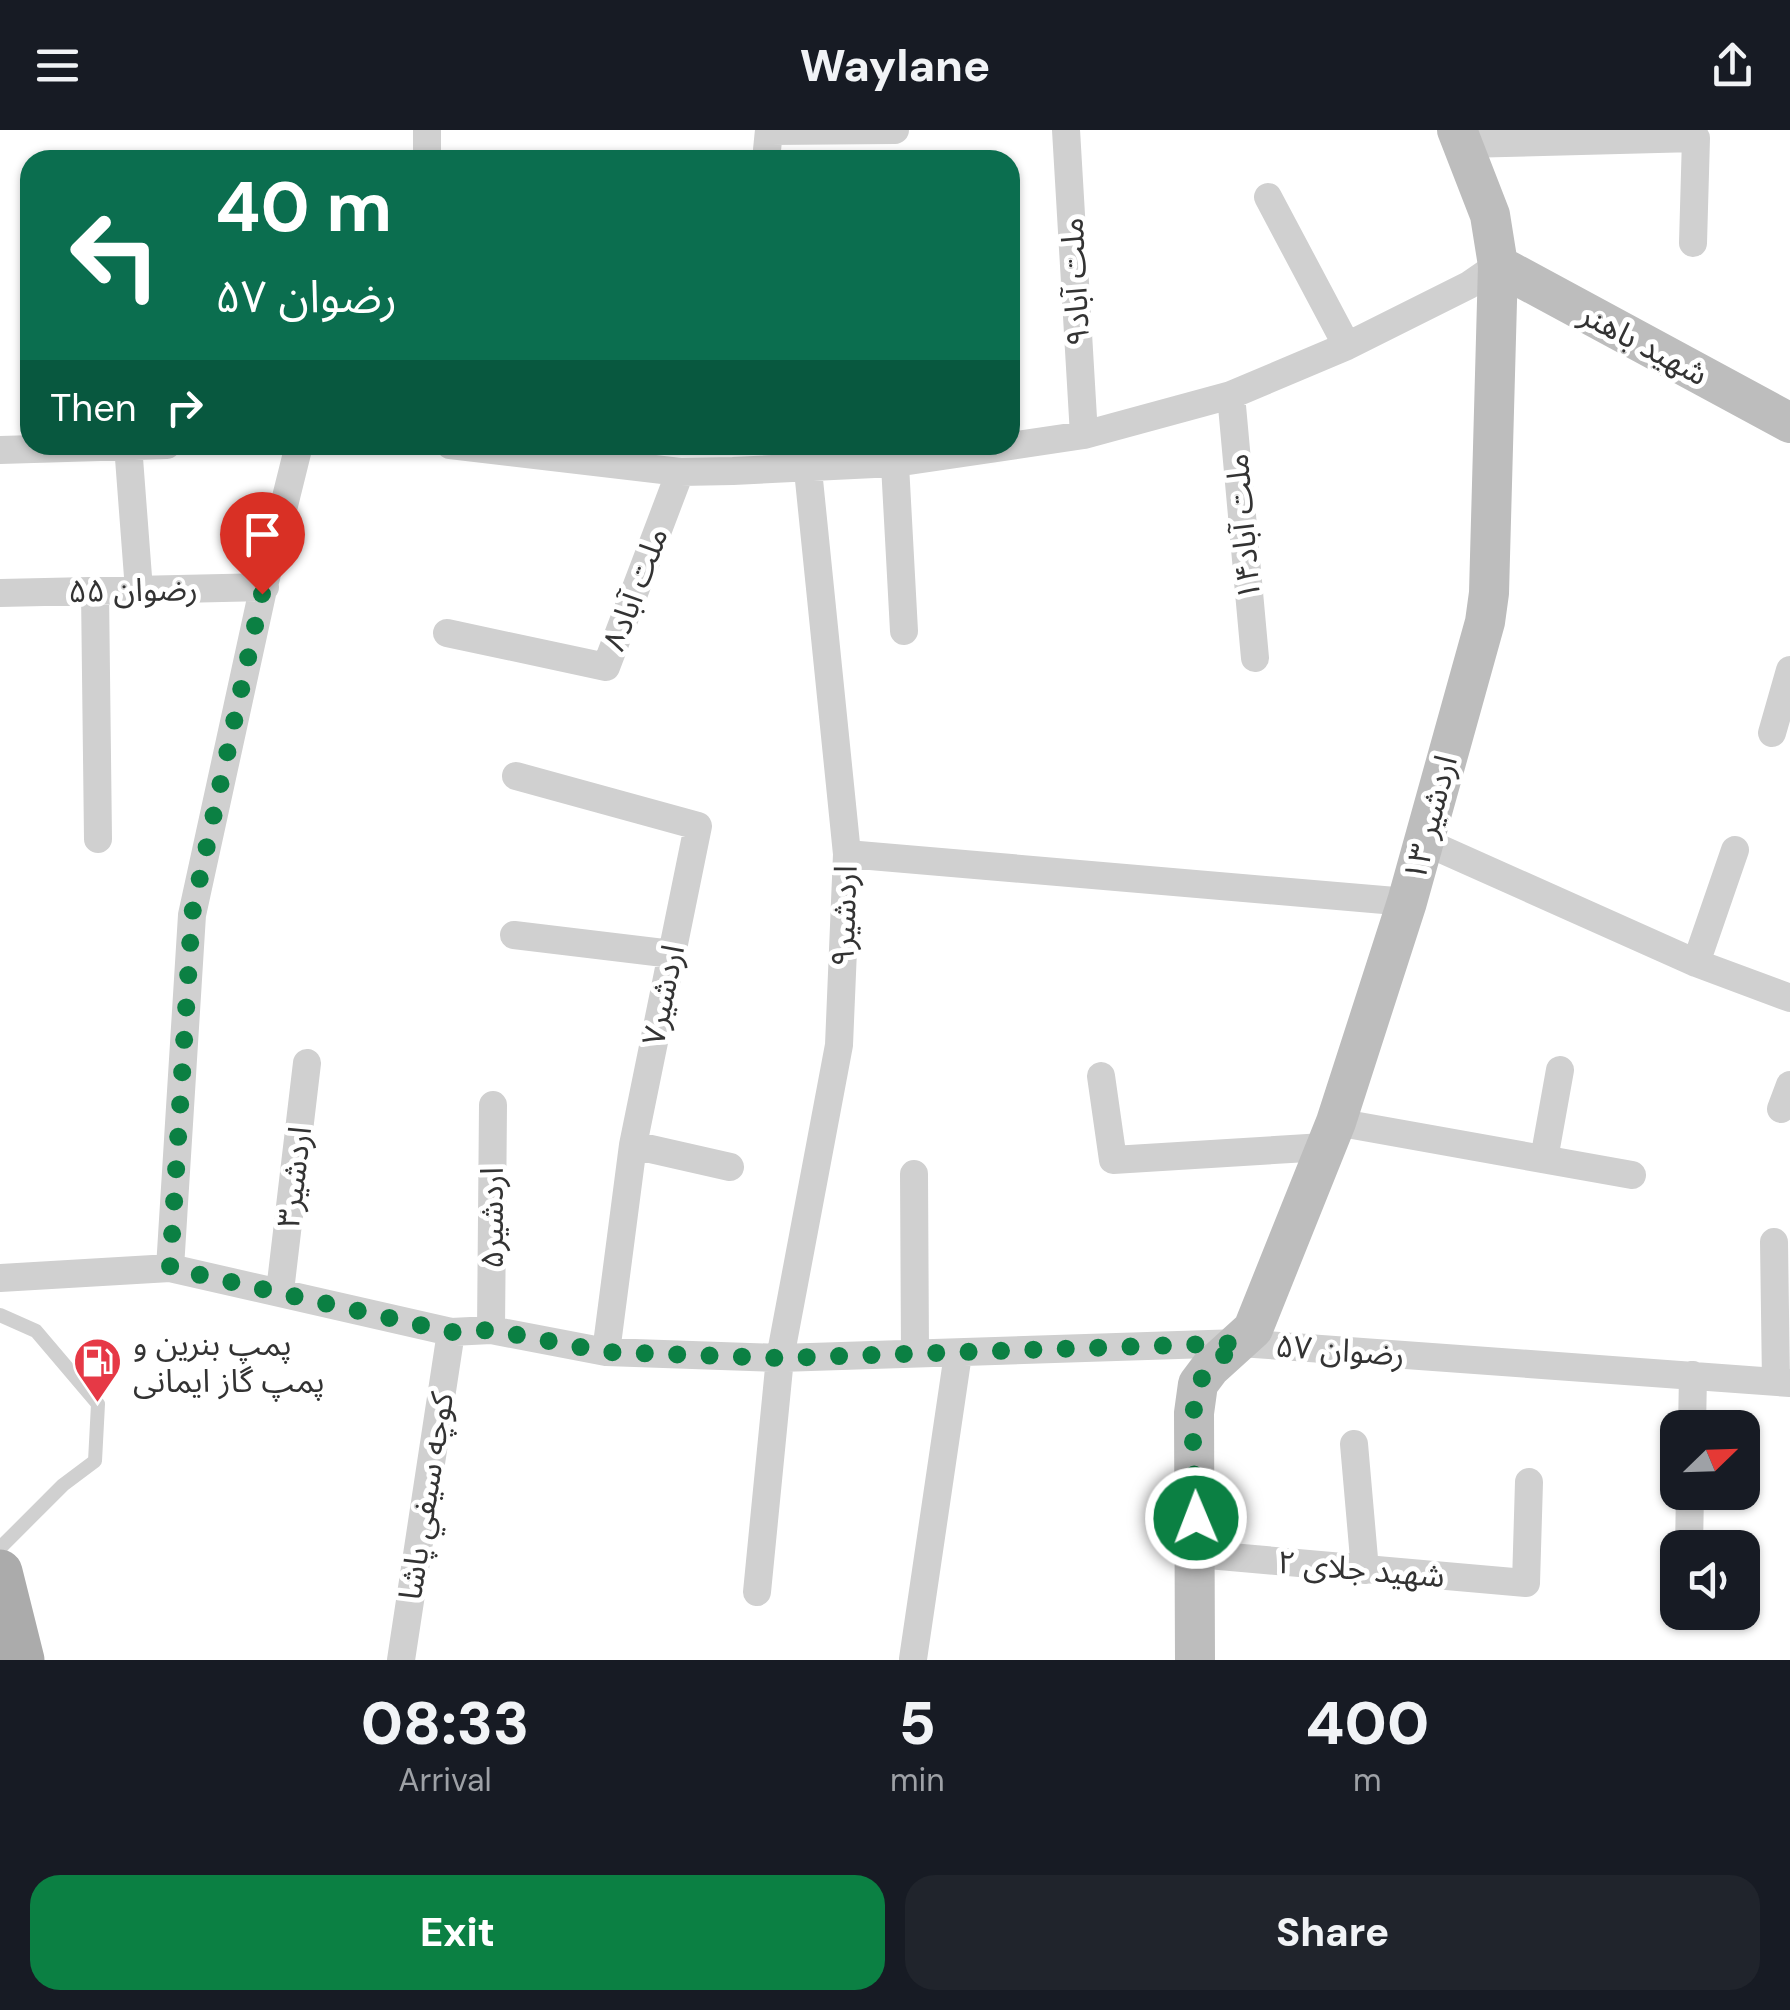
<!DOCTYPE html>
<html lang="en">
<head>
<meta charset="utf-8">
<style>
  :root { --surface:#171b24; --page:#20242c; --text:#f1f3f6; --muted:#9ea1a6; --accent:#0b8043 }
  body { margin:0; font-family:"DM Sans","Noto Sans Arabic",sans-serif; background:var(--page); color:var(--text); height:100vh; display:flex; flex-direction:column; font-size:38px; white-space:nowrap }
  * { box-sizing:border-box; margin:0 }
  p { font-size:32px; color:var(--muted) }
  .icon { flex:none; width:55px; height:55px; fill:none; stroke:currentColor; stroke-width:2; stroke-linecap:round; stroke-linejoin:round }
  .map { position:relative; height:1530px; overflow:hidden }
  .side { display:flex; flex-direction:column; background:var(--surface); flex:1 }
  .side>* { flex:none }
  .banner { position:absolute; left:20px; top:20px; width:1000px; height:305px; border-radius:30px; box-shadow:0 2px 8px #0004; background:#0b6e4f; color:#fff; overflow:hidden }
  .needle { width:65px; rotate:67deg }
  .controls { position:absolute; left:1660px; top:1280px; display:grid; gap:20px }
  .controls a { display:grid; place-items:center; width:100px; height:100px; border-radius:20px; background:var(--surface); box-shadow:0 2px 8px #0004; font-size:50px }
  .pin { position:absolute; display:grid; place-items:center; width:85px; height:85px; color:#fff; margin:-102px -42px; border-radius:50% 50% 50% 0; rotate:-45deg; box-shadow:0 0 10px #0007 }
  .pin .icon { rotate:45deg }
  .me { position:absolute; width:110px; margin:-55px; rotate:359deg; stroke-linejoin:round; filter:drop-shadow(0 0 8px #0008) }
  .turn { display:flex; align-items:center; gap:35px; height:210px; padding:0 30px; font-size:45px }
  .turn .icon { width:130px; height:130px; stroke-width:2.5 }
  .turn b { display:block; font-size:70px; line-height:85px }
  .then { display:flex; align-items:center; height:95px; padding:0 30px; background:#0003; gap:20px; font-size:38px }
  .eta { display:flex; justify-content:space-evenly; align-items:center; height:170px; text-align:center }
  .eta b { font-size:60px; font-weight:800; line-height:70px }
  .primary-button { display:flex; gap:20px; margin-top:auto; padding:20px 30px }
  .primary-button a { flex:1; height:115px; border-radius:30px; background:var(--accent); color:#fff; font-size:40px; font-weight:800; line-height:115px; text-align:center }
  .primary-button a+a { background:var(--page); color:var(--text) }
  header { display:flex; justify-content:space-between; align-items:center; height:130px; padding:0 30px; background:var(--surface); font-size:45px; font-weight:800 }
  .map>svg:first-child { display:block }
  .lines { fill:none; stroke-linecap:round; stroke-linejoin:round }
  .lane { stroke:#d0d0d0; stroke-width:14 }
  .street { stroke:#d0d0d0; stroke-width:28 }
  .secondary { stroke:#bdbdbd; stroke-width:40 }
  .primary { stroke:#ababab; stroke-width:45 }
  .route { stroke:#0b8043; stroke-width:18; stroke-dasharray:0 32.4 }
  .labels { text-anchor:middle; stroke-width:10; stroke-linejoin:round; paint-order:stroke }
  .street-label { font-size:32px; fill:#333; stroke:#fff }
  .poi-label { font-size:32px; fill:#333; stroke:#fff; text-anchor:start }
</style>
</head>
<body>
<header><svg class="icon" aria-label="menu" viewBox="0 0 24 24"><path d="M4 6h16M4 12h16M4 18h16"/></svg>Waylane<svg class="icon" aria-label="share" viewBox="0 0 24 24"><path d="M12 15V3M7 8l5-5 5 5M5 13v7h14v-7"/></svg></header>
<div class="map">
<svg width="1790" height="1530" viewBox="0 0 1790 1530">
  <rect width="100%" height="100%" fill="#fff"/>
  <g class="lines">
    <path class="lane" d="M 0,1185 L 36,1201 L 98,1274 L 95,1331 L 63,1355 L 0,1418"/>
    <path class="street" d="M 427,0 L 427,30
      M 1066,0 L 1084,305
      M 769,1 L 895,0
      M 1464,14 L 1696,8 L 1693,113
      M 766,30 L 769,0
      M 1268,67 L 1347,216
      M 1231,265 L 1255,528
      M 128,315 L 139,460
      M 450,315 L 680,342 L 733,341 L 895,333 L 1084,305 L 1231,265 L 1347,216 L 1469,155 L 1498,135
      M 894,316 L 904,501
      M 0,320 L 167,315
      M 95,461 L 98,709
      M 0,463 L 265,457
      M 447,503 L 606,537 L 680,342
      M 1772,603 L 1790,540
      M 516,646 L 698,696 L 633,1015 L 606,1222
      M 1423,711 L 1696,833 L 1790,868
      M 847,724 L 1407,772
      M 514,805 L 672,824
      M 1696,833 L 1735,720
      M 1101,946 L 1113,1030 L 1324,1017
      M 1781,979 L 1790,955
      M 1336,992 L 1632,1045
      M 633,1015 L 730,1037
      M 1544,1029 L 1560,940
      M 914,1044 L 915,1222
      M 1774,1112 L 1776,1252
      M 170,1138 L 192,785 L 262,464 L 299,315
      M 0,1148 L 170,1138 L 451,1202 L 491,1200 L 606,1222 L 780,1228 L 1240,1213 L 1790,1253
      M 280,1161 L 307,933
      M 491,1200 L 493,975
      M 1692,1298 L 1693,1245
      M 1354,1314 L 1365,1440
      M 1689,1418 L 1690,1362
      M 1197,1424 L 1526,1453 L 1529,1352
      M 757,1462 L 780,1228 L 839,915 L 847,724 L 808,340
      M 913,1529 L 958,1224
      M 401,1530 L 451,1202"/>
    <path class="secondary" d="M 1498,135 L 1790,293
      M 1195,1530 L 1194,1283 L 1198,1254 L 1210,1238 L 1253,1199 L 1336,992 L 1407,772 L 1485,492 L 1489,463 L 1498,135 L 1490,85 L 1457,0"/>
    <path class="primary" d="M 0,1442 L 22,1530"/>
  </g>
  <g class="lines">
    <path class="route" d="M 262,464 L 192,784 L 170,1138 L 451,1202 L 492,1200 L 606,1222 L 780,1228 L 1240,1213 C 1226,1224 1208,1235 1200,1252 C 1187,1278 1196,1356 1196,1388"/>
  </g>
  <defs>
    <symbol id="fuel-pin" viewBox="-11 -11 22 30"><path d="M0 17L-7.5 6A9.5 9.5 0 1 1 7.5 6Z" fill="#e63946" stroke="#fff"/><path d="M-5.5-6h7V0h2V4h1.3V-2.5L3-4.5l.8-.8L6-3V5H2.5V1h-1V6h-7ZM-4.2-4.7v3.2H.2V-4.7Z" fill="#fff"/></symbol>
  </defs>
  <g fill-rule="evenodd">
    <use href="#fuel-pin" x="70" y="1204" width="55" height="75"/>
  </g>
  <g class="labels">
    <g class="street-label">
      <text transform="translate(1075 152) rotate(-93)" y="11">ملت آباد۹</text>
      <text transform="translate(1644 214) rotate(28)" y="11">شهید باهنر</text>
      <text transform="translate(1243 397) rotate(-95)" y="11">ملت آباد۱۴</text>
      <text transform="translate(635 459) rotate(-69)" y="11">ملت آباد۸</text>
      <text transform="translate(133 460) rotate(-1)" y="11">رضوان ۵۵</text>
      <text transform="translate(1430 688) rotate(-75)" y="11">اردشیر ۱۳</text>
      <text transform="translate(844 786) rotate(-88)" y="11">اردشیر۹</text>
      <text transform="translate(663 865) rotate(-78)" y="11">اردشیر۷</text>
      <text transform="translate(294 1047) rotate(-83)" y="11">اردشیر۳</text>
      <text transform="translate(492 1088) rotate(-90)" y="11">اردشیر۵</text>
      <text transform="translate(1340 1220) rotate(4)" y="11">رضوان ۵۷</text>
      <text transform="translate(426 1366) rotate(-81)" y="11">كوچه سيفي پاشا</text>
      <text transform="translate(1361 1439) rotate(5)" y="11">شهید جلای ۲</text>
    </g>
    <g class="poi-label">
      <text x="133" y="1225">پمپ بنرین و<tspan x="133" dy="37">پمپ گاز ایمانی</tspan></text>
    </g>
  </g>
</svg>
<div class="controls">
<a><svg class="needle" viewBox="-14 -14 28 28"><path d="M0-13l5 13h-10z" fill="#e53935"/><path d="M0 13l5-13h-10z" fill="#9ea1a6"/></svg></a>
<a><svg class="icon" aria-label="sound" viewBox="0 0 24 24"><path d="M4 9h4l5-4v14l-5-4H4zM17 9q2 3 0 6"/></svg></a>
</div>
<div class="pin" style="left:262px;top:464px;background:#d93025"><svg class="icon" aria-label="arrive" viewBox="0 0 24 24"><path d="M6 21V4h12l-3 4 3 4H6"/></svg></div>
<svg class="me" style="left:1196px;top:1388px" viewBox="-20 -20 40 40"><circle r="17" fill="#0b8043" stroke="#fff" stroke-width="3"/><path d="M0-11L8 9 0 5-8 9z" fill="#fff"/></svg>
<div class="banner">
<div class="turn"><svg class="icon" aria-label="left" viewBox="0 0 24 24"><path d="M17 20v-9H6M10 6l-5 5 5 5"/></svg><div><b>40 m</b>رضوان ۵۷</div></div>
<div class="then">Then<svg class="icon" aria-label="right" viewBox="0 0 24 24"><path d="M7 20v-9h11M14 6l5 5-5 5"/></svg></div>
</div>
</div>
<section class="side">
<div class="eta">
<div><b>08:33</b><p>Arrival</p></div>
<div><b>5</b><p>min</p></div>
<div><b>400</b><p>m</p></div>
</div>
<div class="primary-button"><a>Exit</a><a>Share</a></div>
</section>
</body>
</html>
